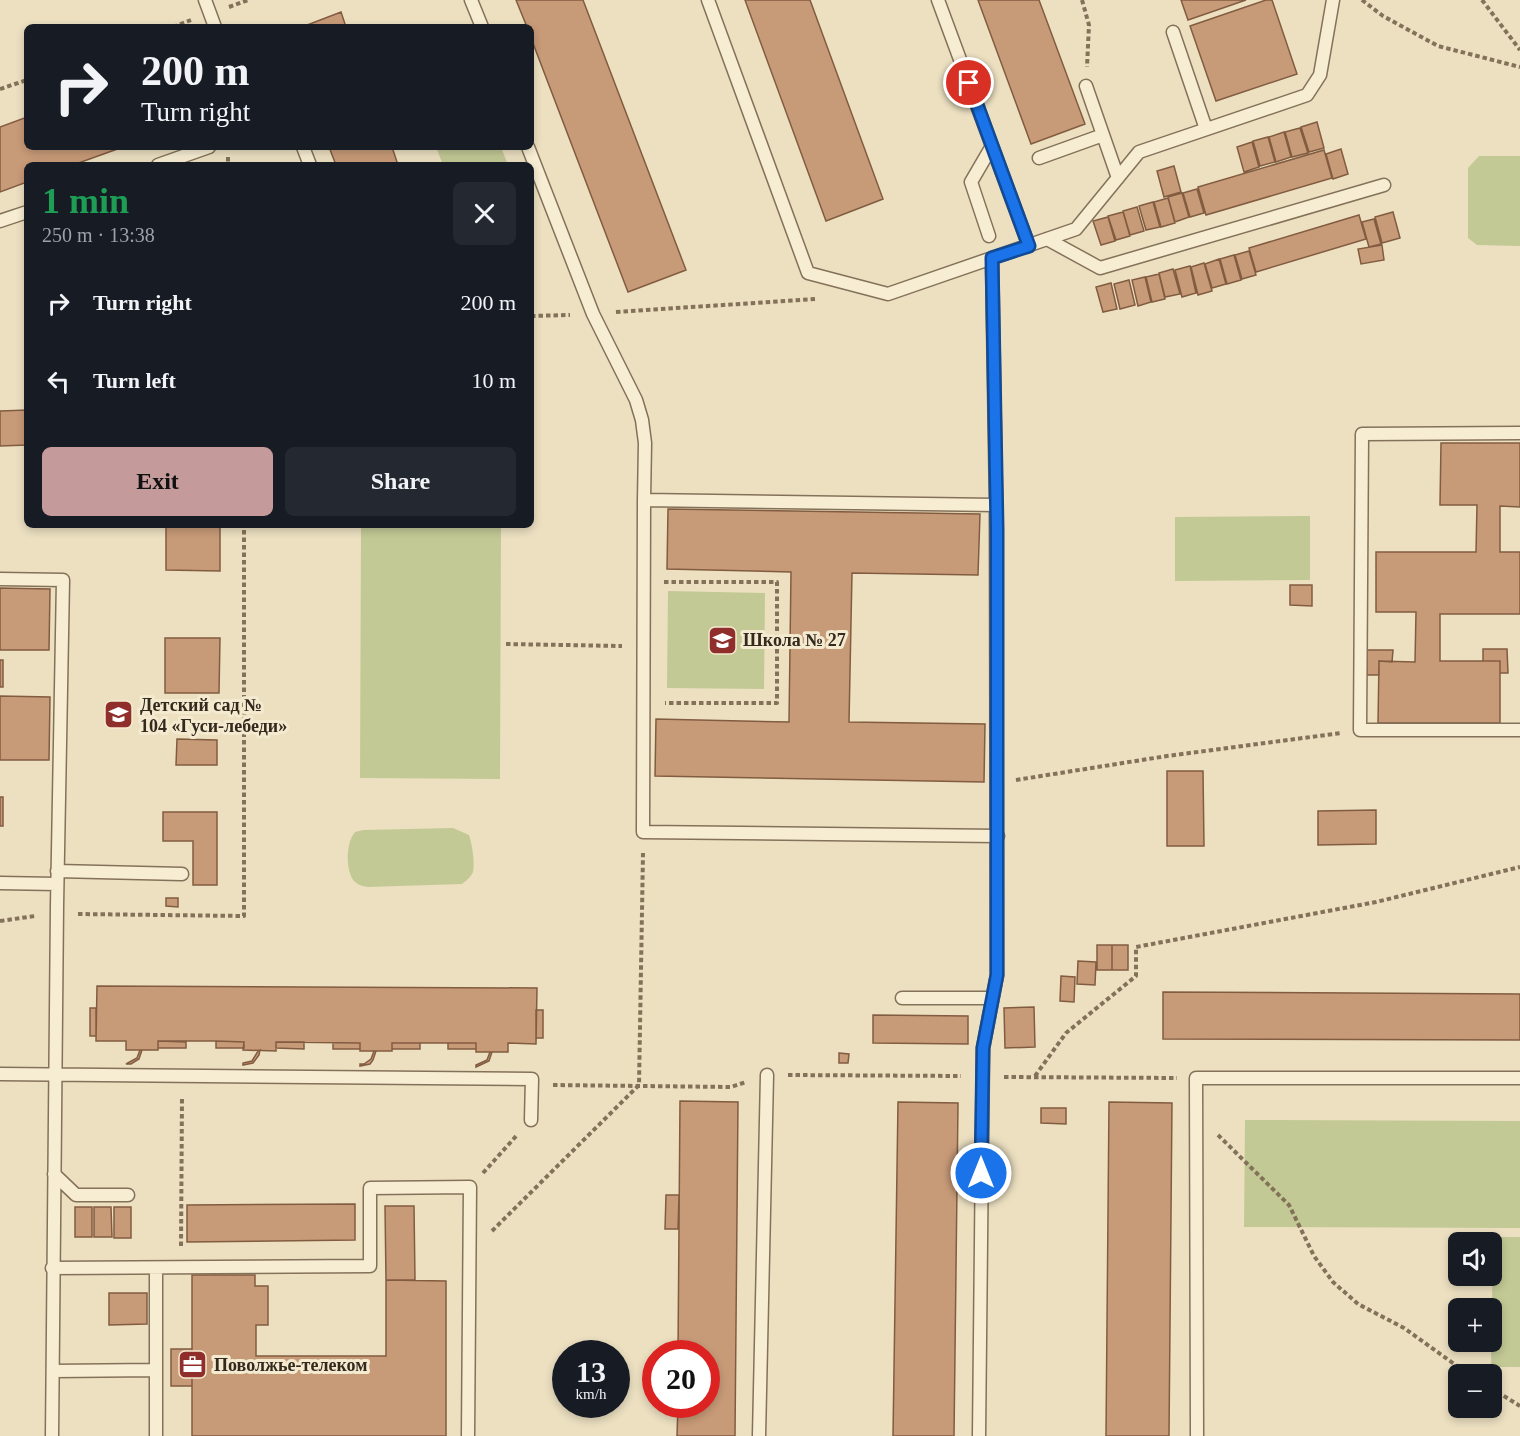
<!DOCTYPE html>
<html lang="en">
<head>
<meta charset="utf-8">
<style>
  :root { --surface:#171b24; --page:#242831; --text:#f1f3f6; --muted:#9ea1a6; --accent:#c59a9b }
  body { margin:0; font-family:Georgia,serif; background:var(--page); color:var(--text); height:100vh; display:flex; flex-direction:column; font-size:22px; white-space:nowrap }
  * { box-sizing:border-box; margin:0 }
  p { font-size:20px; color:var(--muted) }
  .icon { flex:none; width:33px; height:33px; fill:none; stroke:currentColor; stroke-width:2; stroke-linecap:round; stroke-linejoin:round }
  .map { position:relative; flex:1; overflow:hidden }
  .panel { position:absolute; left:24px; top:162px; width:510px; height:366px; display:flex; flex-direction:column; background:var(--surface); border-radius:9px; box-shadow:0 3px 9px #0003 }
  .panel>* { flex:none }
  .banner { position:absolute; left:24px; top:24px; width:510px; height:126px; border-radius:9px; box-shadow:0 3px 9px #0003; background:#171b24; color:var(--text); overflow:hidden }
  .buttons { position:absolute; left:1448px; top:1232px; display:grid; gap:12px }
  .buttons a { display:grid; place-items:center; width:54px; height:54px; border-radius:9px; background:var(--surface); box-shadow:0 3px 9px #0003; font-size:30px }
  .speed { position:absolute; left:552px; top:1340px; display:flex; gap:12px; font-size:30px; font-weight:700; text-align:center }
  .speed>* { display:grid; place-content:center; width:78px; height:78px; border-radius:50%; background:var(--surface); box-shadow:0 3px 9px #0003; line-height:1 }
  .speed small { font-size:15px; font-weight:400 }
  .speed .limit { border:9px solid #d22; background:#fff; color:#111 }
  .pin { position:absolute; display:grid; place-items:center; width:51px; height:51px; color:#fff; margin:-26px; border:3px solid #fff; border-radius:50%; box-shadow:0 2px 6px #0007 }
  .me { position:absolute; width:66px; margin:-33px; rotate:0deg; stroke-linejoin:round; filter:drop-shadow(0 0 4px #0008) }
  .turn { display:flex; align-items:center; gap:21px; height:126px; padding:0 18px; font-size:27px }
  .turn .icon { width:78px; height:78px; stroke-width:2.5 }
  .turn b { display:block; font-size:42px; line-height:51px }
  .round { display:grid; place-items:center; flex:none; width:63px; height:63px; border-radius:9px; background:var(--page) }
  .head { display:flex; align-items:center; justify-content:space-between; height:102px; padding:0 18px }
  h1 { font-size:36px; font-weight:700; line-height:45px; color:#1e9e55 }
  .primary-button { display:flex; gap:12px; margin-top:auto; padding:12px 18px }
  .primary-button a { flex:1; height:69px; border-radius:9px; background:var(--accent); color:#111; font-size:24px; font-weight:700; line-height:69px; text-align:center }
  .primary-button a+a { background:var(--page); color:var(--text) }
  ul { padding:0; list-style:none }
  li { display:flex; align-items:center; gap:18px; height:78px; padding:0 18px }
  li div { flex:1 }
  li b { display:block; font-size:22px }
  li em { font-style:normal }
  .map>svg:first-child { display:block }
  .green { fill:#c2c995 }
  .building { fill:#c89b78; stroke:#825c40; stroke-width:1.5 }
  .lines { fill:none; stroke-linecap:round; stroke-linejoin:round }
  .lane-casing { stroke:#847159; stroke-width:15 }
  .path { stroke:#847159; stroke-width:4; stroke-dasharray:4.5 3; stroke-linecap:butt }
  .lane { stroke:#f7edd3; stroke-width:12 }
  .route-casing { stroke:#114b97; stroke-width:15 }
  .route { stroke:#1a73e8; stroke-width:10 }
  .labels { text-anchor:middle; stroke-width:6; stroke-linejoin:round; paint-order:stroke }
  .poi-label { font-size:18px; font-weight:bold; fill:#34291d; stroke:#f3ead0; text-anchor:start }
</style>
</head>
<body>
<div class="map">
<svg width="1520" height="1436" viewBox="0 0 1520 1436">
  <rect width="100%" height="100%" fill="#ece0c1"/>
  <path class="green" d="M 436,147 L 501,147 L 508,165 L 443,165 Z
    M 1479,156 L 1520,156 L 1520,246 L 1477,245 L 1468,238 L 1468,168 Z
    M 1310,516 L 1310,580 L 1175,581 L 1175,517 Z
    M 361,525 L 501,525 L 500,779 L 360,778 Z
    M 668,591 L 765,593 L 764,689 L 667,688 Z
    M 453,828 L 469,835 C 472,844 475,862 473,872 C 471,877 466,881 462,884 L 368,887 C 362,886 358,885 354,881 C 345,870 346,842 355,832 L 363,830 Z
    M 1245,1120 L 1520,1121 L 1520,1228 L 1244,1227 Z
    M 1493,1237 L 1520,1237 L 1520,1367 L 1491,1367 Z"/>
  <path class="building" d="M 516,0 L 583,0 L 686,270 L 628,292 L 531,38 L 531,27 L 527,27 Z
    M 745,0 L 810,0 L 883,199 L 826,221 Z
    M 978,0 L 1039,0 L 1085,124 L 1031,144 Z
    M 1181,0 L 1246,0 L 1188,20 Z
    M 1266,0 L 1272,0 L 1297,74 L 1216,101 L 1190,26 Z
    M 341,12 L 346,27 L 302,27 Z
    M 27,117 L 27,147 L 123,147 L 73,165 L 27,165 L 27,182 L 0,192 L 0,127 Z
    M 1317,122 L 1324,148 L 1309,152 L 1301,127 Z
    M 1300,128 L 1308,153 L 1292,157 L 1285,132 Z
    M 1284,132 L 1291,157 L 1276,162 L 1269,137 Z
    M 1268,137 L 1275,162 L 1260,166 L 1253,141 Z
    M 1252,142 L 1259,167 L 1244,172 L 1237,147 Z
    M 329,147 L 392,147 L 398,165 L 336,165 Z
    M 1341,149 L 1348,174 L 1333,179 L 1326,154 Z
    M 1324,150 L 1332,178 L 1206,215 L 1198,187 Z
    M 1174,166 L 1181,192 L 1164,197 L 1157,171 Z
    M 1197,189 L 1204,213 L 1190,217 L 1183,193 Z
    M 1182,193 L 1189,217 L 1175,222 L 1168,197 Z
    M 1168,198 L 1175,223 L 1161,227 L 1154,202 Z
    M 1153,202 L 1160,227 L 1146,230 L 1139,206 Z
    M 1137,207 L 1144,231 L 1130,235 L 1123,211 Z
    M 1123,212 L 1130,236 L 1116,240 L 1108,216 Z
    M 1393,212 L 1400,238 L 1382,243 L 1375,217 Z
    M 1359,215 L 1366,239 L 1256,272 L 1249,248 Z
    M 1108,217 L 1115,241 L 1101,245 L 1093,221 Z
    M 1374,219 L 1381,244 L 1369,247 L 1362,222 Z
    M 1382,245 L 1384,260 L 1361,264 L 1358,249 Z
    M 1249,251 L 1256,275 L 1242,279 L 1235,255 Z
    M 1234,255 L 1241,280 L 1227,284 L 1220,259 Z
    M 1219,259 L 1226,284 L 1212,288 L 1205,264 Z
    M 1204,263 L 1212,291 L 1198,295 L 1191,267 Z
    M 1190,266 L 1196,293 L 1182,297 L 1175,270 Z
    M 1173,269 L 1180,294 L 1165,297 L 1159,273 Z
    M 1159,274 L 1165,299 L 1152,302 L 1146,277 Z
    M 1145,277 L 1151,302 L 1138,306 L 1132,280 Z
    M 1129,280 L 1135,305 L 1120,309 L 1114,284 Z
    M 1111,283 L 1117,309 L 1103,312 L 1096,287 Z
    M 27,410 L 27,445 L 0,446 L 0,411 Z
    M 1441,443 L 1520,443 L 1520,507 L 1500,506 L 1500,552 L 1520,552 L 1520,614 L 1440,614 L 1440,661 L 1500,661 L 1500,723 L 1378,723 L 1379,661 L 1415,662 L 1416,612 L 1376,612 L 1376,552 L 1476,552 L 1477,505 L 1440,505 Z
    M 668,509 L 980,514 L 978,575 L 852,573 L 849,722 L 985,724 L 984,782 L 655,776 L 656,719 L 789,722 L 791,572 L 667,569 Z
    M 166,525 L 220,525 L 220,571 L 166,570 Z
    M 1290,585 L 1312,585 L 1312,606 L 1290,605 Z
    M 0,588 L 50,589 L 49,650 L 0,650 Z
    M 165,638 L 220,638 L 219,693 L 165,693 Z
    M 1483,649 L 1507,649 L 1508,673 L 1500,673 L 1500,661 L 1483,661 Z
    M 1367,650 L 1393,650 L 1392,662 L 1379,661 L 1379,675 L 1367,675 Z
    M 0,660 L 3,660 L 3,687 L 0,687 Z
    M 0,696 L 50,697 L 49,760 L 0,760 Z
    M 177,739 L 217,740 L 217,765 L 176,765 Z
    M 1167,771 L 1203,771 L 1204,846 L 1167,846 Z
    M 0,797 L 3,797 L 3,826 L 0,826 Z
    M 1376,810 L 1376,844 L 1318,845 L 1318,811 Z
    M 163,812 L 217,812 L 217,885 L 193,885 L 193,841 L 163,841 Z
    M 166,898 L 178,898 L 178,907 L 166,906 Z
    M 1097,945 L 1112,945 L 1112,970 L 1097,970 Z
    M 1112,945 L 1128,945 L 1128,970 L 1112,970 Z
    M 1078,961 L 1096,962 L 1095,985 L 1077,984 Z
    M 1061,976 L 1075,977 L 1074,1002 L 1060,1001 Z
    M 97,986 L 537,988 L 536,1044 L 508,1043 L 508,1052 L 476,1052 L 476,1043 L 392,1043 L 392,1051 L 360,1051 L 360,1043 L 276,1042 L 276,1051 L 243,1050 L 244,1042 L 216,1041 L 158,1041 L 158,1050 L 126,1050 L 126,1041 L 96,1041 Z
    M 1163,992 L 1520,994 L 1520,1040 L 1163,1039 Z
    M 1034,1007 L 1035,1047 L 1005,1048 L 1004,1008 Z
    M 90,1008 L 96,1008 L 96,1036 L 90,1036 Z
    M 536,1010 L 543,1010 L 543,1038 L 536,1038 Z
    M 873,1015 L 968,1016 L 968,1044 L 873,1043 Z
    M 158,1041 L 186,1042 L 186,1048 L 158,1048 Z
    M 216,1041 L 244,1042 L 244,1048 L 216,1048 Z
    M 276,1042 L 304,1042 L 304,1049 L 276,1048 Z
    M 333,1043 L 360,1043 L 360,1049 L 333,1049 Z
    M 392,1043 L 420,1043 L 420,1049 L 392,1049 Z
    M 448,1043 L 476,1043 L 476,1049 L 448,1049 Z
    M 140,1050 L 142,1050 L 139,1059 L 131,1064 L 126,1064 L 137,1058 Z
    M 260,1050 L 259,1055 L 253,1063 L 243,1065 L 243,1063 L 252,1061 L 258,1051 Z
    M 374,1051 L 376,1051 L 373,1060 L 370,1064 L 360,1066 L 360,1064 L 364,1064 L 371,1059 Z
    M 490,1052 L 492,1052 L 489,1061 L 476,1067 L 476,1065 L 487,1060 Z
    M 839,1053 L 849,1054 L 848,1063 L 839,1063 Z
    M 680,1101 L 738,1102 L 735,1436 L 677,1436 L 678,1404 L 706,1404 L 706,1353 L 678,1353 Z
    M 898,1102 L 958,1103 L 954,1436 L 893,1436 Z
    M 1109,1102 L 1172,1103 L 1169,1436 L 1106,1436 Z
    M 1041,1108 L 1066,1108 L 1066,1124 L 1041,1123 Z
    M 666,1195 L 679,1195 L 678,1229 L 665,1229 Z
    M 355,1204 L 355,1240 L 187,1242 L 187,1205 Z
    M 385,1206 L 414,1206 L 415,1280 L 386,1280 Z
    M 75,1207 L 92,1207 L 92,1237 L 75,1237 Z
    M 94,1207 L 111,1207 L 112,1237 L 94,1237 Z
    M 114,1207 L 131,1207 L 131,1238 L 114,1238 Z
    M 192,1275 L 255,1275 L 255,1286 L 268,1286 L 268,1325 L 256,1325 L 256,1356 L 386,1356 L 386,1280 L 446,1281 L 446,1436 L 192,1436 Z
    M 109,1293 L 147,1293 L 147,1324 L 109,1325 Z
    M 171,1349 L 192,1349 L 192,1386 L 171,1386 Z"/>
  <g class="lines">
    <defs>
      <path id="lane" d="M 205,0 L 215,27
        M 471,0 L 482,27
        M 708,0 L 808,273 L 888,294 L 1047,239 L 1076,229 L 1139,152 L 1307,95 L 1320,75 L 1333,0
        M 938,0 L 1029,246
        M 1173,32 L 1206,129
        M 1086,86 L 1118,178
        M 303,147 L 310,165
        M 528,147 L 593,314 L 636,400 L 642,420 L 645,443 L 644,500
        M 1039,158 L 1103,135
        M 158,165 L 209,147
        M 0,221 L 27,212
        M 989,236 L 971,182 L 992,146
        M 1047,239 L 1100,268 L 1384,185
        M 992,258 L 996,505
        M 1520,433 L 1362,434 L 1360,730 L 1520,730
        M 0,579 L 63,580 L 57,906 L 52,1436
        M 57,871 L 182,874
        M 0,883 L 57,884
        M 902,998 L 992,998
        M 0,1074 L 532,1079 L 531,1120
        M 54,1174 L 76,1195 L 128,1195
        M 52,1268 L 370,1266 L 370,1188 L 470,1187 L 468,1436
        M 156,1268 L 156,1436
        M 53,1371 L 156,1370
        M 759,1436 L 767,1075
        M 979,1436 L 983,1048 L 997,975 L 996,505 L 644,500 L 643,832 L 998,836
        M 1197,1436 L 1196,1078 L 1520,1078"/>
    </defs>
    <use href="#lane" class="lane-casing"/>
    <path class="path" d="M 1082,0 L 1089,25 L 1087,67
      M 1362,0 L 1383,16 L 1438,46 L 1520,67
      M 1482,0 L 1520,50
      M 229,7 L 248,0
      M 173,27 L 191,20
      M 0,89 L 27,80
      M 228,157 L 228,165
      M 616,312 L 815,299
      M 531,316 L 570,315
      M 664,582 L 777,582 L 777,703 L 665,703
      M 506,644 L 622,646
      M 1016,780 L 1167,756 L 1341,733
      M 78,914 L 244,916 L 244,525
      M 0,921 L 35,916
      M 788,1075 L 961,1076
      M 1035,1076 L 1066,1033 L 1136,976 L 1136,947 L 1376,902 L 1520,867
      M 1004,1077 L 1177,1078
      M 553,1085 L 731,1087 L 746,1082
      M 1218,1135 L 1289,1205 L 1314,1256 L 1333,1282 L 1358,1304 L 1404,1328 L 1468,1374
      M 483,1173 L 518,1134
      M 492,1231 L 639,1085 L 643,853
      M 181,1246 L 182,1097
      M 1491,1388 L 1520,1406"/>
    <use href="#lane" class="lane"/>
  </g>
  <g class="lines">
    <defs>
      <path id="route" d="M 969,83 L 1029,246 L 992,258 L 997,529 L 997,975 L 983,1048 L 981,1173"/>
    </defs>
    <use href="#route" class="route-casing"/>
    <use href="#route" class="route"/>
  </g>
  <defs>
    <symbol id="school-square" viewBox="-11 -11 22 22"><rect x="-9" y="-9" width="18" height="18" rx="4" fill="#902e2c" stroke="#f3ead0"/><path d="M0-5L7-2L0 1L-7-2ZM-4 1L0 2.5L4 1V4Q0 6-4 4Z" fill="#fff"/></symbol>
    <symbol id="office-square" viewBox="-11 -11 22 22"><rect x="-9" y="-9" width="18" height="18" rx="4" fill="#902e2c" stroke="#f3ead0"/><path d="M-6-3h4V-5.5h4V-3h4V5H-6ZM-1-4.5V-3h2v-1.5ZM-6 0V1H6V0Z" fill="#fff"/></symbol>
  </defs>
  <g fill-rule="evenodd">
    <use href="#school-square" x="706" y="624" width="33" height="33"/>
    <use href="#school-square" x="102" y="698" width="33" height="33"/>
    <use href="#office-square" x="176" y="1348" width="33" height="33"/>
  </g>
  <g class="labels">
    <g class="poi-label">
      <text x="743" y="646">Школа № 27</text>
      <text x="140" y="711">Детский сад №<tspan x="140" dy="21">104 «Гуси-лебеди»</tspan></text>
      <text x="214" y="1371">Поволжье-телеком</text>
    </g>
  </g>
</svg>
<div class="buttons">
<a><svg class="icon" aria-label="sound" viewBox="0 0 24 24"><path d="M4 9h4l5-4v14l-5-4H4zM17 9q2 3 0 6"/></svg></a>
<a>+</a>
<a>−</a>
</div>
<div class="speed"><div>13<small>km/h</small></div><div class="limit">20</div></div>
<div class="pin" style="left:969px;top:83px;background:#d93025"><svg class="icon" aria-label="arrive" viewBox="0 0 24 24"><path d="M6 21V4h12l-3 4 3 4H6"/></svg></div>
<svg class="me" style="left:981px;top:1173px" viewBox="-20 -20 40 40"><circle r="17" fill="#1a73e8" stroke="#fff" stroke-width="3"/><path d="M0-11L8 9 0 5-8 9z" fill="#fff"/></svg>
<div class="banner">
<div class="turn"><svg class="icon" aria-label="right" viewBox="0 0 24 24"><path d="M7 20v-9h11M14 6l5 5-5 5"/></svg><div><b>200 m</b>Turn right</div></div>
</div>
<section class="panel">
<div class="head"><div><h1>1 min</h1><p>250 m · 13:38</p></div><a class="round"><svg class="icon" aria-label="close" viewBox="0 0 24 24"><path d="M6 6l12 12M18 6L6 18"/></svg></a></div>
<ul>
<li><svg class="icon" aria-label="right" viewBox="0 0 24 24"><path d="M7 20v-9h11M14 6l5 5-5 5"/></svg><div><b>Turn right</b></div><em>200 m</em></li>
<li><svg class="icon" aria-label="left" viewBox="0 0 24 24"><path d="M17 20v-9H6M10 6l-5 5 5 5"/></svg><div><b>Turn left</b></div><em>10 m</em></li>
</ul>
<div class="primary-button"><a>Exit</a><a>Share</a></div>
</section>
</div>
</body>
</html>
